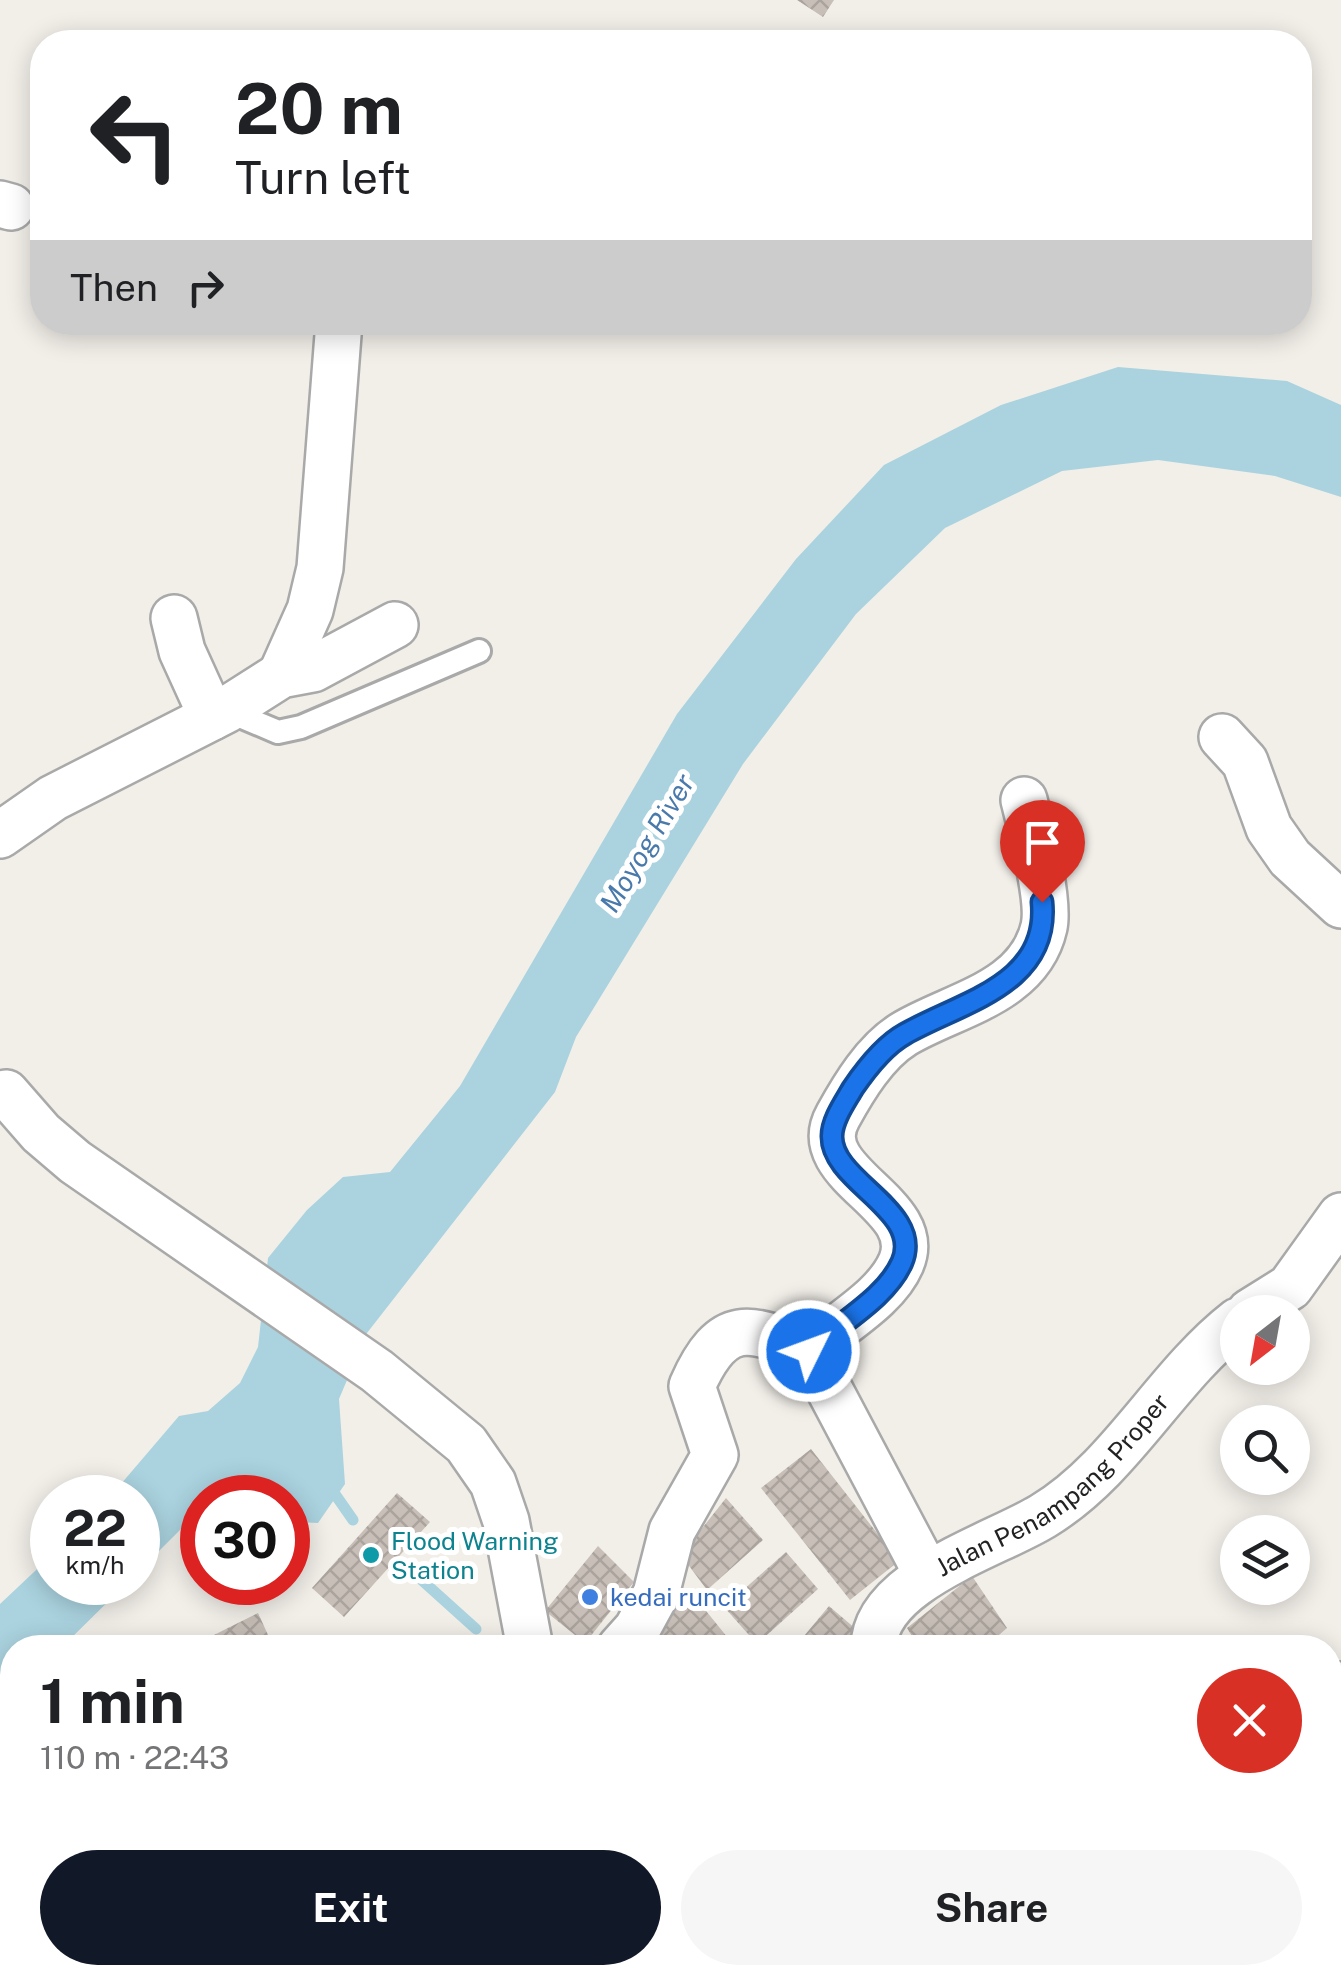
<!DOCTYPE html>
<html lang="en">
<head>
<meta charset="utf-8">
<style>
  :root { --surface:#fff; --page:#f6f6f6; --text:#202124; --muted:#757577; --accent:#111827 }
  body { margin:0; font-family:"Public Sans",sans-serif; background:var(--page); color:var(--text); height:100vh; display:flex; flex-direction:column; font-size:38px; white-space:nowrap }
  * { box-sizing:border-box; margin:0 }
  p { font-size:32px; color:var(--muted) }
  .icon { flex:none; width:55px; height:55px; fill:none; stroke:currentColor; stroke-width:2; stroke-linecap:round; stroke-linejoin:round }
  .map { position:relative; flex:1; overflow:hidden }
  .panel { position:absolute; left:0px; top:1635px; width:1342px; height:350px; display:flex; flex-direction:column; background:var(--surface); border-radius:40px 40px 0 0; box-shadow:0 5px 25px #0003 }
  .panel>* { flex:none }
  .guide { position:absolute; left:30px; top:30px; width:1282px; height:305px; border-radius:40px; box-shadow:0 5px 25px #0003; background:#fff; color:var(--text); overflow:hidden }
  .needle { width:65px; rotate:211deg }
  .fabs { position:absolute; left:1220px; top:1295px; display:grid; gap:20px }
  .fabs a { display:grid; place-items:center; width:90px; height:90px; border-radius:50%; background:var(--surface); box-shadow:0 5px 25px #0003; font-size:50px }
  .speed { position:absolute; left:30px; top:1475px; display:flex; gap:20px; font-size:50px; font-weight:700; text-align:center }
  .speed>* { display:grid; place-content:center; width:130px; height:130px; border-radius:50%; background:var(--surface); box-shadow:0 5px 25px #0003; line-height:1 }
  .speed small { font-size:25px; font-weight:400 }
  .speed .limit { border:15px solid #d22; background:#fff; color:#111 }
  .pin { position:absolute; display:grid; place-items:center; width:85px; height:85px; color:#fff; margin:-102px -42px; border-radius:50% 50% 50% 0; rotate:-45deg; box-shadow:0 0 10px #0007 }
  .pin .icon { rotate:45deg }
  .me { position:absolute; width:110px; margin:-55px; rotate:48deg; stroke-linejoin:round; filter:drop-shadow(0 0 8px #0008) }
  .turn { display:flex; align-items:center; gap:35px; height:210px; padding:0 40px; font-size:45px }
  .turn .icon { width:130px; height:130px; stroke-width:2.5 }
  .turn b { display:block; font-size:70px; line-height:85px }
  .then { display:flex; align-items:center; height:95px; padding:0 40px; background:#0003; gap:20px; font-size:38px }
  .round { display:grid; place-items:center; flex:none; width:105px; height:105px; border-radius:52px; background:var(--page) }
  .headline { display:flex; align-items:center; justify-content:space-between; height:170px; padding:0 40px }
  h1 { font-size:60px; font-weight:700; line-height:75px }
  .cta { display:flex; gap:20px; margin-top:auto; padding:20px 40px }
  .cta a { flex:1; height:115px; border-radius:60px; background:var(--accent); color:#fff; font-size:40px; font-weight:700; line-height:115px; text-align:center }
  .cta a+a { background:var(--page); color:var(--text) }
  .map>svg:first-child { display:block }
  .water { fill:#aad3df }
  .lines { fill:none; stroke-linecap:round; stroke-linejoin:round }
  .stream { stroke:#aad3df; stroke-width:11 }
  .building { fill:url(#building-cross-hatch) }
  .service-casing { stroke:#a9a9a9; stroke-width:28 }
  .minor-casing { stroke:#a9a9a9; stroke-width:50 }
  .tertiary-casing { stroke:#a9a9a9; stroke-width:60 }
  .service { stroke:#fff; stroke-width:22 }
  .minor { stroke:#fff; stroke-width:45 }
  .tertiary { stroke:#fff; stroke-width:55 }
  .route-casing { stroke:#114b97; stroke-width:25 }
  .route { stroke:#1a73e8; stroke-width:18 }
  .culture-dot { fill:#0f9aa8; stroke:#fff; stroke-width:4 }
  .shop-dot { fill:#3f7fe0; stroke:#fff; stroke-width:4 }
  .labels { text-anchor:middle; stroke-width:10; stroke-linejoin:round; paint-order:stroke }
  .street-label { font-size:25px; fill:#222; stroke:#fff }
  .culture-label { font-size:25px; fill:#0d838f; stroke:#fff; text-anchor:start }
  .shop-label { font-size:25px; fill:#366cbe; stroke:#fff; text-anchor:start }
  .water-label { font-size:28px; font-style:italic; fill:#4a7aab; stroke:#fff }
</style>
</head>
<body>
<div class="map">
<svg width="1341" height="1985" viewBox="0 0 1341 1985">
  <defs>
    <pattern id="building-cross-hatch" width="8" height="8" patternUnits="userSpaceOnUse" patternTransform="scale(2.5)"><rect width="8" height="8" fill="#c7bfb8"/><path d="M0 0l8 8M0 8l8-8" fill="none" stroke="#aba49e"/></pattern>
  </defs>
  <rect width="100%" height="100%" fill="#f2efe9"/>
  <path class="water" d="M 1118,367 L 1287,381 L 1341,405 L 1341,497 L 1275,476 L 1158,460 L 1062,471 L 945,528 L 856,614 L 743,764 L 576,1037 L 555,1092 L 367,1333 L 339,1399 L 345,1484 L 318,1523 L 298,1522 L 288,1511 L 288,1498 L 277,1497 L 269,1486 C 242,1486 231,1497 202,1498 L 202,1514 L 184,1526 L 138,1572 L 138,1498 L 109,1498 L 179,1416 L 208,1411 L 240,1383 L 258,1347 L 268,1258 L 307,1210 L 343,1177 L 390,1172 L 460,1086 L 677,714 L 796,559 L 884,465 L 1001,405 Z
    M 52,1555 L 52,1582 L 127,1583 L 62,1647 L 12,1648 L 12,1687 L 0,1696 L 0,1604 Z"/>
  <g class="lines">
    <path class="stream" d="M 330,1487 L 353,1520
      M 405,1565 L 476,1629
      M 583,1972 L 584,1985"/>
  </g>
  <path class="building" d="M 797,0 L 834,0 L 823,17 Z
    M 811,1449 L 899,1561 L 850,1600 L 761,1488 Z
    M 397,1493 L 430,1522 L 344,1617 L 312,1588 Z
    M 726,1498 L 763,1540 L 707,1590 L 681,1555 Z
    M 598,1546 L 634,1582 L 585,1643 L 545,1611 Z
    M 786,1552 L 818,1589 L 757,1644 L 724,1607 Z
    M 972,1576 L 1007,1628 L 984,1648 L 919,1648 L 907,1628 Z
    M 690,1591 L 736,1648 L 636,1648 Z
    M 829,1606 L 857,1630 L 843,1648 L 794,1648 Z
    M 258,1613 L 274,1648 L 188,1648 Z
    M 1330,1917 L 1341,1924 L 1341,1951 L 1330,1967 Z
    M 13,1972 L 82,1972 L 76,1985 L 36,1985 Z
    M 111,1972 L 160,1972 L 153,1985 L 122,1985 L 108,1978 Z
    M 187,1972 L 220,1972 L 236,1985 L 177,1985 Z
    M 934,1972 L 991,1972 L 986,1985 L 948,1985 L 932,1980 Z"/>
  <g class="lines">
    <defs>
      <path id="service" d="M 226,710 L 278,732 L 301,727 L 479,651"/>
      <g id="minor">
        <path d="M 0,204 L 11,207"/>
        <path d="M 174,618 L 182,651 L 212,717"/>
        <path d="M 281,675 L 310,610 L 320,568 L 339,322"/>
        <path d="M 1222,737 L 1245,762 L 1269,828 L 1290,858 L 1341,905"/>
        <path d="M 0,835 L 53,798 L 226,710 L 281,675 L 313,669 L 395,625"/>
        <path d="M 6,1093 L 41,1133 L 75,1162 L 377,1371 L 466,1444 L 493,1483 L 506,1521 L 530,1648"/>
        <path d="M 1250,1312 L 1290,1287 L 1341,1216"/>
        <path d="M 809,1351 C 837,1324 885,1300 901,1263 C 927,1203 805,1175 838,1116 C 854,1087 875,1052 904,1034 C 952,1005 1029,993 1044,927 C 1050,901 1031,828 1024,800"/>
        <path d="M 620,1648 L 637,1629 L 656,1594 L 672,1531 L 715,1455 L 692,1386 C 723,1316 749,1326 809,1351 L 927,1574"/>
        <path id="s1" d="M 874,1648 C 873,1581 996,1545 1043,1516 C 1122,1468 1165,1378 1238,1321"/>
        <path d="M 1330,1712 L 1341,1685"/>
        <path d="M 1067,1985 L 1084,1972"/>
      </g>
      <path id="tertiary" d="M 0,1843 L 12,1838
        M 1195,1972 L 1237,1985"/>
    </defs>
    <use href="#service" class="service-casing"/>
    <use href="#minor" class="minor-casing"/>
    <use href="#tertiary" class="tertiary-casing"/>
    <use href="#service" class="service"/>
    <use href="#minor" class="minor"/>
    <use href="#tertiary" class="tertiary"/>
  </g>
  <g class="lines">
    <defs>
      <path id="route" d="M 809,1351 C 837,1324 886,1299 902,1262 C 924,1210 831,1182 832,1136 C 832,1120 845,1102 853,1088 C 866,1069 885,1045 905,1034 C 961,1002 1050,985 1042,902"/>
    </defs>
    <use href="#route" class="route-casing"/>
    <use href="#route" class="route"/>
  </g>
  <circle class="culture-dot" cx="371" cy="1555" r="10"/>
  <circle class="shop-dot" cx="590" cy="1597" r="10"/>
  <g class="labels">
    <g class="street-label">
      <text dy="9" stroke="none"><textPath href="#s1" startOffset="250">Jalan Penampang Proper</textPath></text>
    </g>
    <g class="culture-label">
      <text x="391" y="1550">Flood Warning<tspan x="391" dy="29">Station</tspan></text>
    </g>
    <g class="shop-label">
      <text x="610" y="1606">kedai runcit</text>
    </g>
    <g class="water-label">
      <text transform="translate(647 843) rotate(-59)" y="10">Moyog River</text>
    </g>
  </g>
</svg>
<div class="fabs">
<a><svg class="needle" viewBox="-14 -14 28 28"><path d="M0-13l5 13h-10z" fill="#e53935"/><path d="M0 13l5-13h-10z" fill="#757577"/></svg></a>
<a><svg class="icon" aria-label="search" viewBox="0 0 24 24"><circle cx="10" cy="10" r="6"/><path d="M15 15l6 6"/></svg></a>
<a><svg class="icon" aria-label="layers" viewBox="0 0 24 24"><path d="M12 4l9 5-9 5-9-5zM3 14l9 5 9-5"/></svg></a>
</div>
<div class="speed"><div>22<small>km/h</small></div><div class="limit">30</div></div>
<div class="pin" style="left:1042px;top:902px;background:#d93025"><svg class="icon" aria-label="arrive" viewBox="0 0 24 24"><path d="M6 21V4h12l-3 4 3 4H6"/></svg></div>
<svg class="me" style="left:809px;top:1351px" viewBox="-20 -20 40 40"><circle r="17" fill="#1a73e8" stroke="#fff" stroke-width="3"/><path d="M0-11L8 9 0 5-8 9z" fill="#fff"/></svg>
<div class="guide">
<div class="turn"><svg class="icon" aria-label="left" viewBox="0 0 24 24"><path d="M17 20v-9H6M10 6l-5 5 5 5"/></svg><div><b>20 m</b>Turn left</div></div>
<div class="then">Then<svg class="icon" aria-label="right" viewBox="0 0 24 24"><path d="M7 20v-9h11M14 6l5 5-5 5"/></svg></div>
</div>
<section class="panel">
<div class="headline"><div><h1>1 min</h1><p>110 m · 22:43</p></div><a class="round" style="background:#d93025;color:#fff"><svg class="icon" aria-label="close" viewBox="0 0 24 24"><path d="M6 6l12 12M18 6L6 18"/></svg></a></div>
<div class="cta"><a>Exit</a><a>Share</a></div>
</section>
</div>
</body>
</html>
